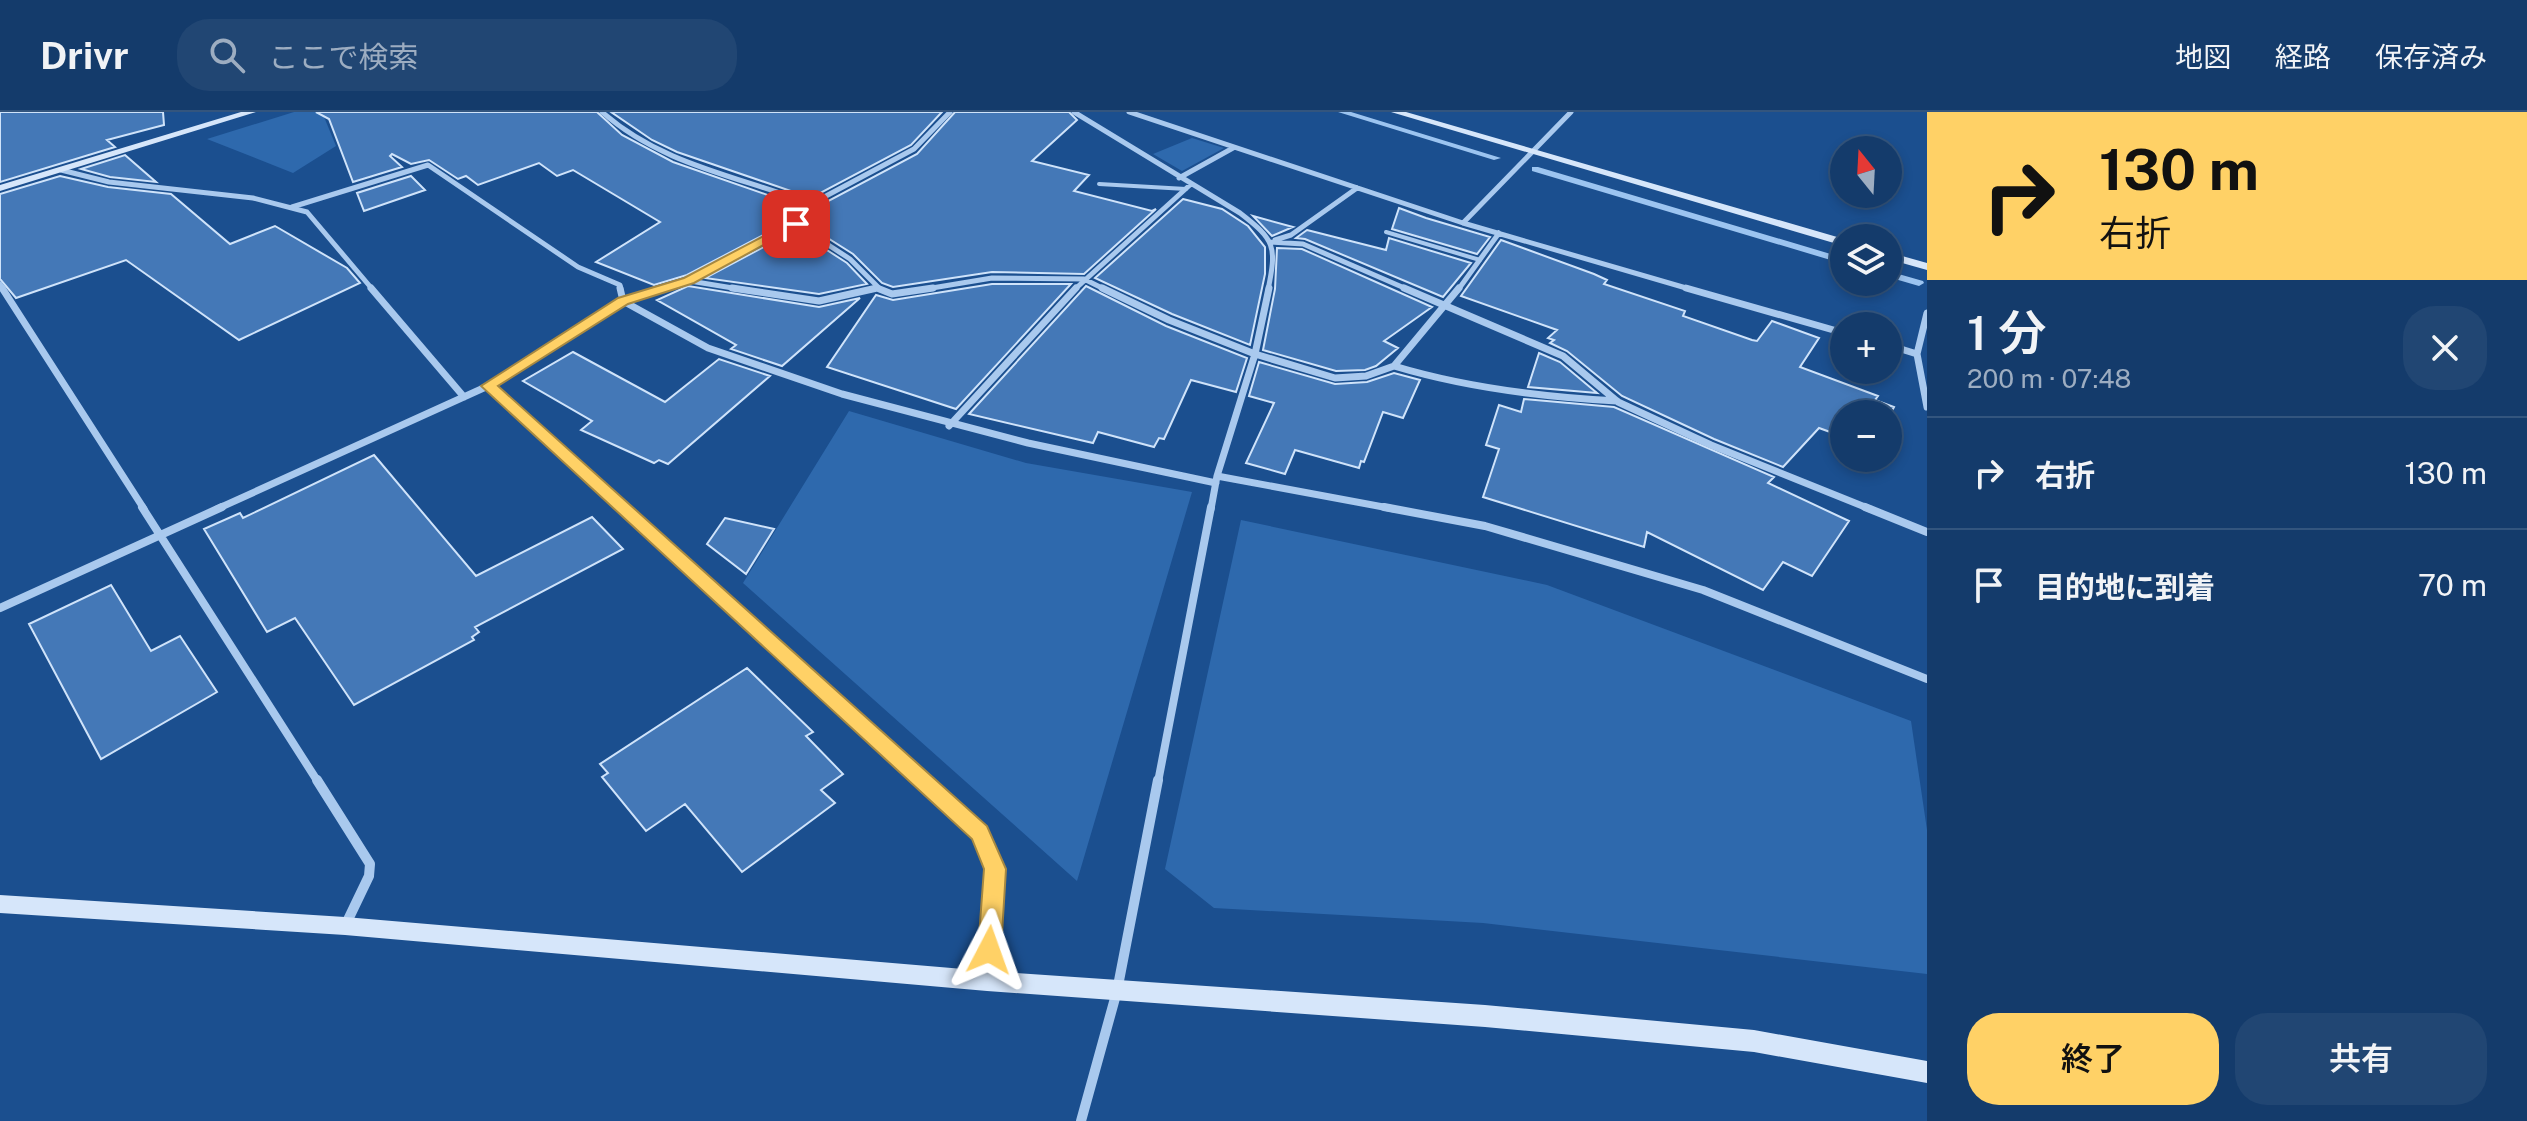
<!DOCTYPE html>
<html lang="ja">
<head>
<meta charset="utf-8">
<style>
  :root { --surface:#143b6b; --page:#214673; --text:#f1f3f6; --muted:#9dadc1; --line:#33557e; --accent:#ffd166 }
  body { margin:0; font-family:"Public Sans","Noto Sans JP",sans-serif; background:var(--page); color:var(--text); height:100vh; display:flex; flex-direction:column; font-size:30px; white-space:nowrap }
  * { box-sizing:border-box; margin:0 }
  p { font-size:26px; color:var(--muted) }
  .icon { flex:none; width:44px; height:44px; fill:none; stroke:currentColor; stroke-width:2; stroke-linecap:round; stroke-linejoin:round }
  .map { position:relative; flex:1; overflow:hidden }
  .side { display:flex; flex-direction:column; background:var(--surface); width:600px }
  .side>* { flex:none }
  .guide { background:#ffd166; color:#111; overflow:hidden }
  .needle { width:52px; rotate:342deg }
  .controls { position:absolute; left:1830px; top:24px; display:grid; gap:16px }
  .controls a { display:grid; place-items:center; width:72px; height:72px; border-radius:50%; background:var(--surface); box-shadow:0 4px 12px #0003,0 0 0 2px var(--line); font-size:40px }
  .pin { position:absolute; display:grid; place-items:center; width:68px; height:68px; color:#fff; margin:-34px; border-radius:16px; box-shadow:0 4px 12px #0006 }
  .me { position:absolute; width:88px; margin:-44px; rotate:4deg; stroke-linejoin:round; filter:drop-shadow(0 0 6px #0008) }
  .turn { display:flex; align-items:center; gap:28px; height:168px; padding:0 40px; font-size:36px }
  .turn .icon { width:104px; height:104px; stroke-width:2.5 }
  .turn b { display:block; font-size:56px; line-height:68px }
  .round { display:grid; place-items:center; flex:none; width:84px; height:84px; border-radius:32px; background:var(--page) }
  .headline { display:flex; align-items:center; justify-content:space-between; height:136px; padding:0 40px }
  h1 { font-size:48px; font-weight:600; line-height:60px }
  .button { display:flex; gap:16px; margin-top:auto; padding:16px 40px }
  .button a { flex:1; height:92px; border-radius:32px; background:var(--accent); color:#111; font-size:32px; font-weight:600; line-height:92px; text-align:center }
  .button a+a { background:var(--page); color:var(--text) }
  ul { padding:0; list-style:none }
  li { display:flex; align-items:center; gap:24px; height:112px; padding:0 40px; border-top:2px solid var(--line) }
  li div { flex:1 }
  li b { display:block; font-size:30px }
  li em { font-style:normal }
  header { display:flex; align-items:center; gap:48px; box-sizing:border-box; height:112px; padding:0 40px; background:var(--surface); border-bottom:2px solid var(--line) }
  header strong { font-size:38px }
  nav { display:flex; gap:44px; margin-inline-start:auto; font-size:28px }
  .search { width:560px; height:72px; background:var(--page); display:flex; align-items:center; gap:20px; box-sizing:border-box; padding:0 28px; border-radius:32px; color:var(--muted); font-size:30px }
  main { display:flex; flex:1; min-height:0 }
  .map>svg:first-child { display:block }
  .green { fill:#2e69ad }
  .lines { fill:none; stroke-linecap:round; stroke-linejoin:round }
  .stream { fill:#9cc4f0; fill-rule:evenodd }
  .building { fill:#4478b7; stroke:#cfe3fa; stroke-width:2 }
  .lane { stroke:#a9c9ee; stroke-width:4 }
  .street-far3 { stroke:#a9c9ee; stroke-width:5 }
  .street-far2 { stroke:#a9c9ee; stroke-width:7 }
  .street-far1 { stroke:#a9c9ee; stroke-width:8 }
  .street { stroke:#a9c9ee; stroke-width:10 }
  .secondary { fill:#d6e6fa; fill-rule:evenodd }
  .route { fill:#ffd166; stroke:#a68842; stroke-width:2 }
</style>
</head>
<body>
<header>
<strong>Drivr</strong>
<div class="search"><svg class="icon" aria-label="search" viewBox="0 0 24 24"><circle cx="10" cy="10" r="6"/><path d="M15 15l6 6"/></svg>ここで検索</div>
<nav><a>地図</a><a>経路</a><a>保存済み</a></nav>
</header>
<main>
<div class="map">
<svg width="1927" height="1009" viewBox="0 0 1927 1009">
  <rect width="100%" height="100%" fill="#1b4f8f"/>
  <path class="green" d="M 294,0 L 322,0 L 336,34 L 293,61 L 207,27 Z
    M 1192,26 L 1224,36 L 1182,59 L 1153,42 Z
    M 849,299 L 1026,351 L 1192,380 L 1077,769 L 743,471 Z
    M 1241,408 L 1547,473 L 1911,609 L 1927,718 L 1927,862 L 1483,811 L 1214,796 L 1165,757 Z"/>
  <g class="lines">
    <path class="stream" d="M 1338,0 L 1351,0 L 1501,46 L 1494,48 Z
      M 1532,55 L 1538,55 L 1844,146 L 1844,152 L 1532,59 Z
      M 1888,159 L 1923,169 L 1924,171 L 1919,174 L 1888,165 Z"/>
  </g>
  <path class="building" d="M 0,0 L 163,0 L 164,13 L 107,28 L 115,35 L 0,70 Z
    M 316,0 L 597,0 L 622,23 L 673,50 L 802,95 L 792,108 L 687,163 L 654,173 L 596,150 L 660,110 L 573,58 L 557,64 L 539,51 L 478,73 L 466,64 L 458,67 L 429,48 L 411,52 L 392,42 L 390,44 L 402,55 L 353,70 L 329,7 Z
    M 611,0 L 942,0 L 911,33 L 811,86 L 677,40 L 652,28 Z
    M 955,0 L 1069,0 L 1077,8 L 1032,49 L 1089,63 L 1074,79 L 1152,99 L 1156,97 L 1084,162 L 992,160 L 893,175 L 882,171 L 853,142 L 804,111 L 815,96 L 917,42 Z
    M 125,43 L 156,70 L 110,65 L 81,57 Z
    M 60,64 L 108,75 L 171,82 L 230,132 L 275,114 L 347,156 L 360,171 L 239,228 L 126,148 L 16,186 L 0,167 L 0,82 Z
    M 411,64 L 425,78 L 364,99 L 357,81 Z
    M 1183,87 L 1222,97 L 1248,114 L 1265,135 L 1265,162 L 1250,233 L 1172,202 L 1095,166 Z
    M 1399,96 L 1426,106 L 1490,125 L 1477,142 L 1392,117 Z
    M 1253,104 L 1293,115 L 1272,124 Z
    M 796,118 L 847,151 L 867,172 L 819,182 L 705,166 Z
    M 1307,118 L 1386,138 L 1389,126 L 1471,151 L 1443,185 L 1305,127 L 1296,126 Z
    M 1501,128 L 1594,162 L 1607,168 L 1604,172 L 1685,199 L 1683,204 L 1752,228 L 1757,229 L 1772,209 L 1819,226 L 1800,255 L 1878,284 L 1875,288 L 1894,295 L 1888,306 L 1888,302 L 1844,302 L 1844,325 L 1819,316 L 1783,355 L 1714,327 L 1622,284 L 1567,239 L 1550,231 L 1554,228 L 1548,226 L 1557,218 L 1461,184 Z
    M 1277,136 L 1302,137 L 1432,195 L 1384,229 L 1398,236 L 1376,254 L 1365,258 L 1336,259 L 1263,238 L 1275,177 Z
    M 992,172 L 1071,172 L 956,297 L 827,255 L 876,183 L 893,188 Z
    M 688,174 L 819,195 L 860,186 L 782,254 L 731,237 L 736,233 L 657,188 Z
    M 1086,174 L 1166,214 L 1247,246 L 1236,280 L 1191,268 L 1164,327 L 1159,326 L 1154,335 L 1098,320 L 1093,331 L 969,302 Z
    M 573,240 L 665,290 L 719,247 L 770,264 L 668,352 L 659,348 L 654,351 L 581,318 L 592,309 L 523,269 Z
    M 1539,241 L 1560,250 L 1597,281 L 1528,275 Z
    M 1259,250 L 1335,272 L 1367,270 L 1394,261 L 1420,268 L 1403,306 L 1383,300 L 1364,350 L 1361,349 L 1359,356 L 1295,338 L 1285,362 L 1246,351 L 1274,291 L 1249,284 Z
    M 1524,287 L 1614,295 L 1774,365 L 1768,371 L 1849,409 L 1812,464 L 1783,450 L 1763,478 L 1647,420 L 1644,435 L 1483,385 L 1499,337 L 1486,333 L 1499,293 L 1521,300 Z
    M 374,343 L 476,464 L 592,405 L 623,437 L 475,515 L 479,520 L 472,525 L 474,528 L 354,593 L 295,506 L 267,520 L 204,417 L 240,401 L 243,406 Z
    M 725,406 L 774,417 L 746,462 L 707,432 Z
    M 111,473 L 151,539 L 180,524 L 217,580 L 101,647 L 29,512 Z
    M 747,556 L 813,620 L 806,624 L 843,662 L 821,678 L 835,691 L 742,760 L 685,692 L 646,719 L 602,665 L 608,661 L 600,652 Z"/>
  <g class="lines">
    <path class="lane" d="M 1099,72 L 1186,77
      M 1386,120 L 1480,148"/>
    <path class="street-far3" d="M 602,0 C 662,53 738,64 811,92
      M 1074,0 L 1240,101 C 1275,128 1277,134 1268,178
      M 1129,0 L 1463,111 L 1693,178
      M 61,58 L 109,70 L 253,86 L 307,100 L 373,178
      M 1179,66 L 1233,36
      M 292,95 L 428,53 L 578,155 L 620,173 L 621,178
      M 1463,111 L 1571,0
      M 1275,128 L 1291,123 L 1357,76
      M 1270,130 L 1303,132 L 1409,178
      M 690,169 L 745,178
      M 0,172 L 4,178
      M 659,178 L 689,168 L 796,112
      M 870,178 L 877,176
      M 881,178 L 850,147 L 796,112 L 811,92 L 914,37 L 950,0
      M 920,178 L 992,166 L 1084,167 L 1106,178
      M 1074,178 L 1191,72
      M 1458,178 L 1499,121"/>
    <path class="street-far2" d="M 2,176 L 144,397
      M 371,176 L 464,285
      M 620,176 L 623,189 L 708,236 L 842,282 L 1028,331 L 1216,371
      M 732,176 L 819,189 L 877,176
      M 877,176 L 892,182 L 933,176
      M 1102,176 L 1169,208 L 1255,242 L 1335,266 L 1366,264 L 1394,254 L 1459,176
      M 1404,176 L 1563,244 L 1618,290 L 1711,333 L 1870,397
      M 1686,176 L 1844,221
      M 1927,201 L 1917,242 L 1927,295
      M 1888,233 L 1917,242
      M 1394,254 C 1467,276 1541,285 1617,289
      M 488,274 L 623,397
      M 949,314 L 1076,176
      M 1217,364 L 1394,397
      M 217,397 L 488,274 L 623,189 L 665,176
      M 1211,397 L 1217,364 L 1255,242 L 1269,176"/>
    <path class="street-far1" d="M 142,395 L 318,670
      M 621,395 L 924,670
      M 1384,395 L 1485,414 L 1703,478 L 1927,567
      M 1865,395 L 1927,420
      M 0,496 L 222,395
      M 1158,670 L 1211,395"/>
    <path class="street" d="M 317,668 L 370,752 L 369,764 L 345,814
      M 922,668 L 980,721 L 995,757 L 987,868
      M 1081,1009 L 1117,879 L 1158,668"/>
    <path class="secondary" d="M 241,0 L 256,0 L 0,79 L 0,73 Z
      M 1391,0 L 1406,0 L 1844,127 L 1844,134 Z
      M 1888,140 L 1927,151 L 1927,158 L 1888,147 Z
      M 0,783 L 345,805 L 987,859 L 1485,893 L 1754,918 L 1927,949 L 1927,971 L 1754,940 L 1485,915 L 987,879 L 345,823 L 0,801 Z"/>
  </g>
  <path class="route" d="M 792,109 L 802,112 L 694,171 L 628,192 L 498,274 L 987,714 L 1006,757 L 1001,838 L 997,846 L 989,849 L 981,846 L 978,838 L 984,757 L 972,727 L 481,274 L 618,186 L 684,166 Z"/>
</svg>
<div class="controls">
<a><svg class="needle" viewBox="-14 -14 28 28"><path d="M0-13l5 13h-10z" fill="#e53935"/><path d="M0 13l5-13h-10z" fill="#9dadc1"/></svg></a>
<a><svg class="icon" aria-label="layers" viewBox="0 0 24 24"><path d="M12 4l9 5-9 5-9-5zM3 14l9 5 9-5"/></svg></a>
<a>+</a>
<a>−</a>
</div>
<div class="pin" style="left:796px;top:112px;background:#d93025"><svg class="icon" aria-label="arrive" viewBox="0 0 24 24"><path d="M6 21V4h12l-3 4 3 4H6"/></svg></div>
<svg class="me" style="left:989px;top:838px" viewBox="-20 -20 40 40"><path d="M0-17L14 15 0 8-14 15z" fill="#ffd166" stroke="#fff" stroke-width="4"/></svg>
</div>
<section class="side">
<div class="guide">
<div class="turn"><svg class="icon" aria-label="right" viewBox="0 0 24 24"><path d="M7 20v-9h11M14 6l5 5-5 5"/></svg><div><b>130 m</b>右折</div></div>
</div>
<div class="headline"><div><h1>1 分</h1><p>200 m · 07:48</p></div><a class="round"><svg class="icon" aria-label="close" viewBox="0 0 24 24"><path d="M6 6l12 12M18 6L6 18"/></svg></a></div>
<ul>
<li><svg class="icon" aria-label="right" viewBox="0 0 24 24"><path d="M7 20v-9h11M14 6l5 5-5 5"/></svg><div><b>右折</b></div><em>130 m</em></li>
<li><svg class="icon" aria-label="arrive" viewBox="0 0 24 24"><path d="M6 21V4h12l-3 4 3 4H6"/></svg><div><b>目的地に到着</b></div><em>70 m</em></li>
</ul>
<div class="button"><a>終了</a><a>共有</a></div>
</section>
</main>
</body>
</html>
